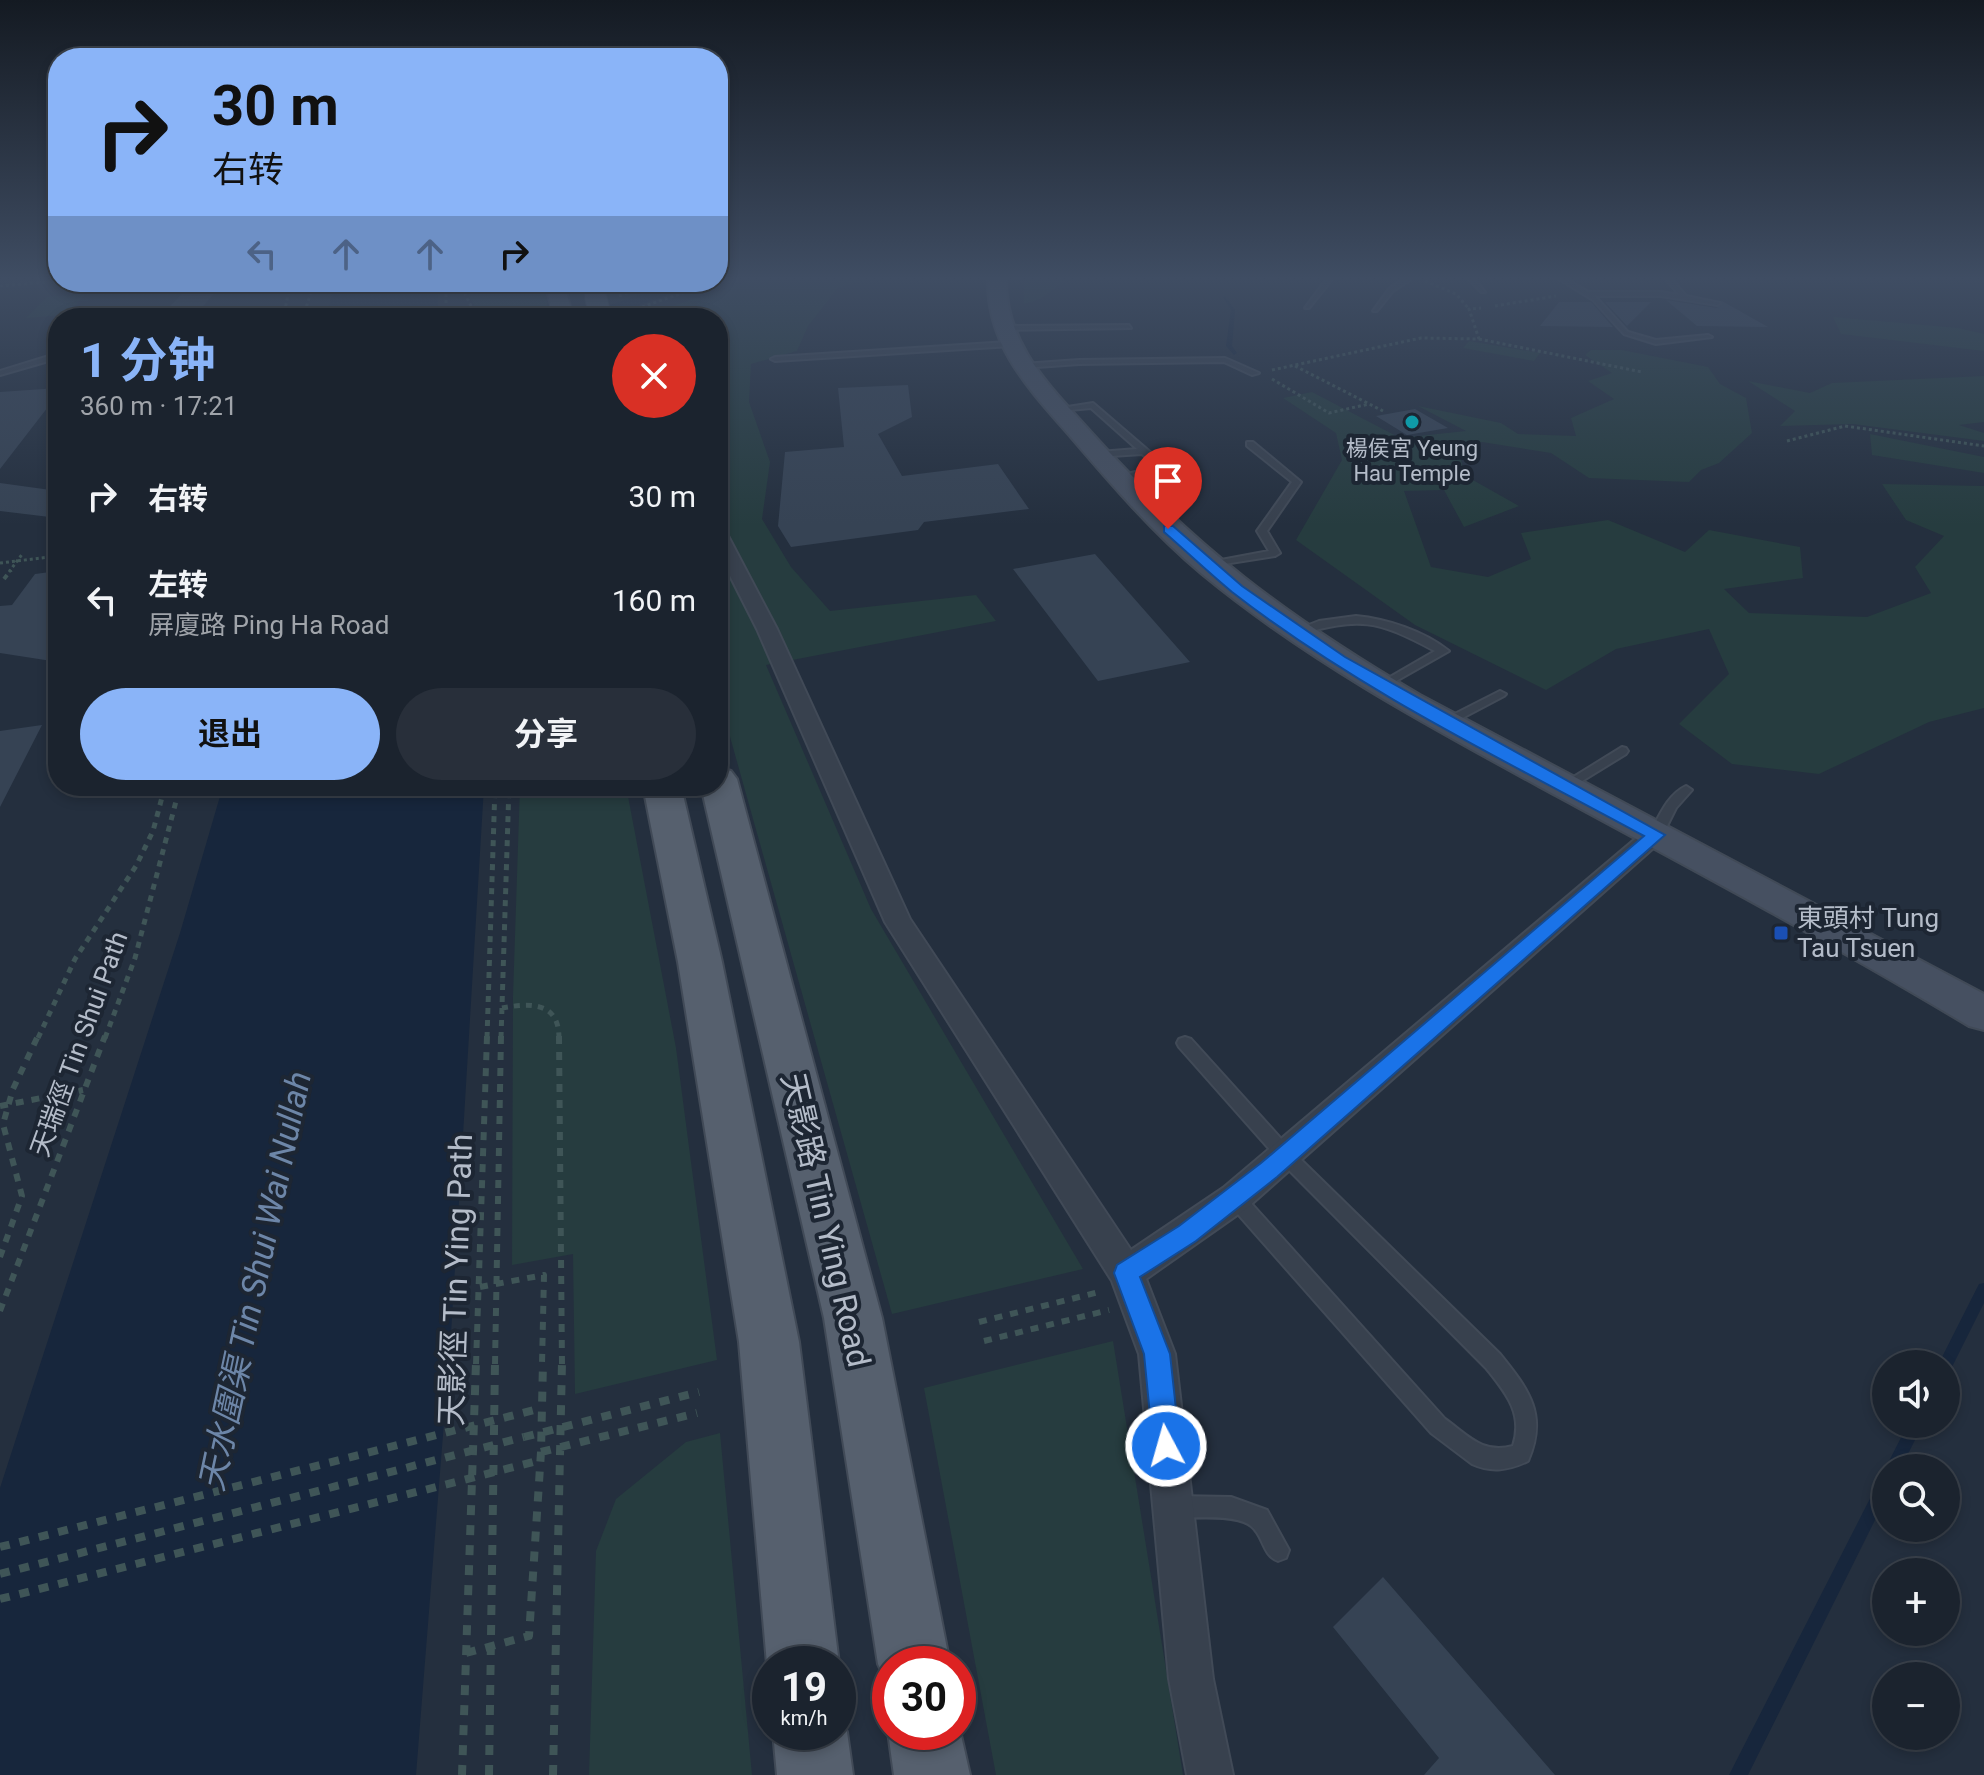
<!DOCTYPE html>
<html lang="zh">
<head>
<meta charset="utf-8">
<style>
  :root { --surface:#1b232e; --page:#282f3a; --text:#f1f3f6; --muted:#a0a4aa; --line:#39404a; --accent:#8ab4f8 }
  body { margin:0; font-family:Roboto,"Noto Sans SC",sans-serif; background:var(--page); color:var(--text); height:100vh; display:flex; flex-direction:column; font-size:30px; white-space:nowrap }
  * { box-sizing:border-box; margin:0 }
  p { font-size:26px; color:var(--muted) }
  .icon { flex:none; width:44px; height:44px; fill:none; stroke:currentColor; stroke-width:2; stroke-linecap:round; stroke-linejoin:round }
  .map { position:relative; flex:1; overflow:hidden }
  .side { position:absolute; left:48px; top:308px; width:680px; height:488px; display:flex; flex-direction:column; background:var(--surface); border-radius:32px; box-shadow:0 4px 12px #0003,0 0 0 2px var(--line) }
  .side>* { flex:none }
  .guide { position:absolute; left:48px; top:48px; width:680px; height:244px; border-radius:32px; box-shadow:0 4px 12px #0003,0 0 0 2px var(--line); background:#8ab4f8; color:#111; overflow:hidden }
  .tools { position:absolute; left:1872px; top:1350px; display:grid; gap:16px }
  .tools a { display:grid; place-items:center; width:88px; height:88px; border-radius:50%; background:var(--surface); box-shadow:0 4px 12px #0003,0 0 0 2px var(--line); font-size:40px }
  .speed { position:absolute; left:752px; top:1646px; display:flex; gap:16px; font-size:40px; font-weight:700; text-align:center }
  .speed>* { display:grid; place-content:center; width:104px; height:104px; border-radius:50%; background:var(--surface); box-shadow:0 4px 12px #0003,0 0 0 2px var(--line); line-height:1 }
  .speed small { font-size:20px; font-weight:400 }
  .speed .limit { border:12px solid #d22; background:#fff; color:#111 }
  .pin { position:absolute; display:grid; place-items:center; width:68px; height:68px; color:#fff; margin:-82px -34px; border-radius:50% 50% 50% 0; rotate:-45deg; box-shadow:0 0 8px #0007 }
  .pin .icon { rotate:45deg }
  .me { position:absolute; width:88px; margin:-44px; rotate:354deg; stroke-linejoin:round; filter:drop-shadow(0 0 6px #0008) }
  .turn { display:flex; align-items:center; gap:28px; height:168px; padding:0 32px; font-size:36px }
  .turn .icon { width:104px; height:104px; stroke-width:2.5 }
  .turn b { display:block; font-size:56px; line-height:68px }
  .lanes { display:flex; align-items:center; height:76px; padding:0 32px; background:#0003; justify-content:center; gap:40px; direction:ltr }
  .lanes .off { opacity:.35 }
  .round { display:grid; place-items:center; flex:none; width:84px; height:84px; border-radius:42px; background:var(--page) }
  .summary { display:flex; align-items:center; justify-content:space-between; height:136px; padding:0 32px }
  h1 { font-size:48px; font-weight:700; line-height:60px; color:var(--accent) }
  .action { display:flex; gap:16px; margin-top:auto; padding:16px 32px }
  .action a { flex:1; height:92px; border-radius:48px; background:var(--accent); color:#111; font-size:32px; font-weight:700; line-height:92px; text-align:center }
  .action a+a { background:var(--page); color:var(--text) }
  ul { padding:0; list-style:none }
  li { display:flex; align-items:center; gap:24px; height:104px; padding:0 32px }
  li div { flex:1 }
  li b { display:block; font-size:30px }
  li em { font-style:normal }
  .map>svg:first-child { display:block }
  .green { fill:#263c3f }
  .water { fill:#17263c }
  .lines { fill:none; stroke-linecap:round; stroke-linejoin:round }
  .stream { fill:#17263c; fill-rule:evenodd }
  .building { fill:#364354 }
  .lane-casing { stroke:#414a57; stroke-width:4 }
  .street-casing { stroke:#414a57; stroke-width:4 }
  .secondary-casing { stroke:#414a57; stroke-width:4 }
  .primary-casing { stroke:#414a57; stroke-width:4 }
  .path-far4 { stroke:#3f5557; stroke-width:3; stroke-dasharray:3 3; stroke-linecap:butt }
  .path-far3 { stroke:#3f5557; stroke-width:4; stroke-dasharray:5 5; stroke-linecap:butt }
  .path-far2 { stroke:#3f5557; stroke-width:5; stroke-dasharray:6 6; stroke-linecap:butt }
  .path-far1 { stroke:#3f5557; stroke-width:6; stroke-dasharray:8 8; stroke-linecap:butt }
  .path { stroke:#3f5557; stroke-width:8; stroke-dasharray:10 10; stroke-linecap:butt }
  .lane { fill:#38414e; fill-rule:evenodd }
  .street { fill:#38414e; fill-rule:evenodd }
  .secondary { fill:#465061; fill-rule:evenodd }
  .primary { fill:#56606e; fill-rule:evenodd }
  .primary-bridge-casing { stroke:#414a57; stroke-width:23; stroke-linecap:butt }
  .path-bridge { stroke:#3f5557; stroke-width:8; stroke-dasharray:10 10; stroke-linecap:butt }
  .primary-bridge { stroke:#56606e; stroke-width:21 }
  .route { fill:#1a73e8; stroke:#114b97; stroke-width:2 }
  .culture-dot { fill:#0f9aa8; stroke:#1d2633; stroke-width:3 }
  .transit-dot { fill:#1a4fb4; stroke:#1d2633; stroke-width:3 }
  .labels { text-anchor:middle; stroke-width:8; stroke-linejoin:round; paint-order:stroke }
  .far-poi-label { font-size:22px; fill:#b4bcc9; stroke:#1d2633 }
  .poi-label { font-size:26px; fill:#b4bcc9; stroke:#1d2633; text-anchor:start }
  .street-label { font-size:26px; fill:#b4bcc9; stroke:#1d2633 }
  .near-street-label { font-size:32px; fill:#b4bcc9; stroke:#1d2633 }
  .near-water-label { font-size:34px; font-style:italic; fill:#6d86a8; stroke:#1d2633 }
</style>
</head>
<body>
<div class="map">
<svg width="1984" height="1775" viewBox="0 0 1984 1775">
  <rect width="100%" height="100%" fill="#242f3e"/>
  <path class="green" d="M 761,277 L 876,277 L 838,288 L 808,326 L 797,351 L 751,364 L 749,402 L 770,462 L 762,519 L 791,567 L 830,611 L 976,595 L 996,621 L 766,665 L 871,909 L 1083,1269 L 892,1314 L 718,694 L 718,318 L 636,318 Z
    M 1024,277 L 1071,277 L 1040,299 L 1024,304 Z
    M 461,282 L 544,282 L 549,318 L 486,318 L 474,305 Z
    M 86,294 L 66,315 L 26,318 L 47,297 Z
    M 1833,317 L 1958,328 L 1984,334 L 1984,351 L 1841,334 Z
    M 1469,341 L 1540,353 L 1534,361 L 1463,348 Z
    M 1591,350 L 1622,350 L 1708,367 L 1720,384 L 1746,398 L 1752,433 L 1719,463 L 1701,470 L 1689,482 L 1589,478 L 1551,453 L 1482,442 L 1459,449 L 1464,475 L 1519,506 L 1464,527 L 1444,490 L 1404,491 L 1431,567 L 1488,577 L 1531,559 L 1521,533 L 1608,520 L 1685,552 L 1709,530 L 1800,547 L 1803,578 L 1724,589 L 1749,613 L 1867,617 L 1931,593 L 1915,567 L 1944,536 L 1906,520 L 1882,484 L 1984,486 L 1984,708 L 1929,722 L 1819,774 L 1732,764 L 1679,724 L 1729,674 L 1709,629 L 1616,649 L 1546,690 L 1415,625 L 1296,540 L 1342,460 L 1336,433 L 1283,398 L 1312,392 L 1400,438 L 1466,431 L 1418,406 L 1501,423 L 1518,434 L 1576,436 L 1571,418 L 1614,399 L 1588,381 L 1612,373 L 1585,355 Z
    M 1984,376 L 1984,422 L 1959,425 L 1984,433 L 1984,441 L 1853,424 L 1780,426 L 1795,411 L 1748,381 L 1810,393 L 1832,383 Z
    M 1870,434 L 1984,457 L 1984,473 L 1872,455 Z
    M 520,786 L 626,786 L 676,1048 L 717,1360 L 575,1394 L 573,1254 L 512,1265 L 513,996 Z
    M 1113,1341 L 1183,1775 L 996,1775 L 924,1388 Z
    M 720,1433 L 752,1775 L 589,1775 L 596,1551 L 616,1499 L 686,1442 Z"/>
  <path class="water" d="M 334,282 L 438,282 L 438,318 L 327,318 Z
    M 678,282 L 704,282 L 603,318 L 571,318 Z
    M 223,786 L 484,786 L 451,1334 L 416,1775 L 0,1775 L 0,1488 L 180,933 Z"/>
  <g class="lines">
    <path class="stream" d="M 1225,296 L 1235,310 L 1232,346 L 1237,353 L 1234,355 L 1226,346 L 1231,310 L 1223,297 Z
      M 1984,1283 L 1984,1303 L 1951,1369 L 1946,1371 L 1946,1364 L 1939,1364 L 1941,1359 L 1979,1284 Z
      M 1908,1424 L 1923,1424 L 1901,1468 L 1886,1468 L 1886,1469 L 1885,1468 L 1888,1463 Z
      M 1886,1474 L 1886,1498 L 1748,1775 L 1729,1775 L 1881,1477 Z"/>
  </g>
  <path class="building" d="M 193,282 L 224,282 L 193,318 L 159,318 Z
    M 1666,300 L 1717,308 L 1722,301 L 1768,327 L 1697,326 Z
    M 1559,302 L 1591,302 L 1613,327 L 1540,326 Z
    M 1605,302 L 1651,302 L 1627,326 Z
    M 908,385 L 912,417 L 878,434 L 902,476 L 998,464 L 1029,509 L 924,522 L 918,530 L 791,547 L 778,526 L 785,452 L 844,447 L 838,388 Z
    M 58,388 L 58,394 L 0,469 L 0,392 Z
    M 1415,409 L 1448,428 L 1407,435 L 1376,416 Z
    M 0,483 L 58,491 L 58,518 L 0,511 Z
    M 1095,554 L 1190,662 L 1098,681 L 1013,569 Z
    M 58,571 L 58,662 L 0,653 L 0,606 L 12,605 L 35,574 Z
    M 42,725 L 0,807 L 0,731 Z
    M 1383,1577 L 1555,1775 L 1424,1775 L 1439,1758 L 1333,1627 Z"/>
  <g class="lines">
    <defs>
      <path id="lane" d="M 1328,277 L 1334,277 L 1309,308 L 1305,308 Z
        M 1407,277 L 1414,277 L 1393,291 L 1377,311 L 1373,311 L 1389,289 Z
        M 1467,277 L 1473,277 L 1485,292 L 1481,292 Z
        M 1556,277 L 1563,277 L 1588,292 L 1661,292 L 1679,295 L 1667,280 L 1672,279 L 1686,296 L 1720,303 L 1717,305 L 1661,296 L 1595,296 L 1628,332 L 1656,340 L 1708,335 L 1712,337 L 1656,344 L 1624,334 L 1593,300 Z
        M 1129,325 L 1131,328 L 1001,330 L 998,328 L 1001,326 Z
        M 1008,342 L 1011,346 L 775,361 L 771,359 L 775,357 Z
        M 49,356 L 52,356 L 52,360 L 0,375 L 0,371 Z
        M 1225,358 L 1259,373 L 1252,375 L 1224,362 L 1079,364 L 1023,368 L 1019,366 L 1023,364 L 1079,360 Z
        M 1093,403 L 1157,458 L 1156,472 L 1118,481 L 1118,477 L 1149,468 L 1150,461 L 1142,454 L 1096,457 L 1095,455 L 1099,452 L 1137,449 L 1091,408 L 1059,411 L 1055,409 Z
        M 1247,442 L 1253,442 L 1301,482 L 1267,531 L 1280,553 L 1275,556 L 1205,567 L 1205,563 L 1269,551 L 1257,531 L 1292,482 L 1247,446 Z
        M 1356,616 C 1387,619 1424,631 1449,651 L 1382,689 L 1378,688 L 1378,684 L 1435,651 C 1375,619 1361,617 1296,635 L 1291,632 L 1319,621 Z
        M 1500,691 L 1506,694 L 1504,696 L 1449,725 L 1445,726 L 1439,722 Z
        M 1622,747 L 1626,748 L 1628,751 L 1626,754 L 1569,789 L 1561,789 L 1559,786 Z
        M 1686,786 L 1692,790 L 1676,808 L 1661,838 L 1651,838 L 1649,835 C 1659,817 1667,795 1686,786 Z
        M 1185,1037 L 1191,1039 L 1292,1151 L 1500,1354 C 1529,1390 1548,1415 1528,1461 C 1509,1470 1492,1473 1472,1464 L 1431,1433 L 1229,1204 L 1226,1198 L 1229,1192 L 1235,1190 L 1241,1192 L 1445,1419 C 1469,1436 1482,1454 1513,1446 C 1524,1413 1505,1392 1486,1368 L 1280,1161 L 1179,1047 L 1177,1043 L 1179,1039 Z
        M 1175,1496 L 1231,1497 L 1267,1510 L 1289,1550 L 1286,1558 L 1278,1561 C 1262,1555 1264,1536 1251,1526 C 1237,1514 1194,1518 1175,1518 L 1167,1515 L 1164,1507 L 1167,1499 Z"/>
      <path id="street" d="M 718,529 L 727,534 L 777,629 L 910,919 L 1131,1250 L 1223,1188 L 1647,829 L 1665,829 L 1668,835 L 1247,1208 L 1146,1279 L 1175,1354 L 1213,1679 L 1233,1775 L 1187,1775 L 1169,1679 L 1139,1354 L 1112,1281 L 885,922 L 757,629 L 718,552 Z"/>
      <path id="secondary" d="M 988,277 L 1006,277 C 1005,344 1048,384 1090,431 C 1194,547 1287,617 1420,695 L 1984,994 L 1984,1030 L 1969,1026 C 1834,945 1696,871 1557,796 C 1434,729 1310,663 1202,574 C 1153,533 1111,484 1070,436 C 1028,388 986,345 988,277 Z"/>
      <path id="primary" d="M 544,282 L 564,282 L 570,307 L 567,311 L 553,311 Z
        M 718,767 L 731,771 L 737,779 L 882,1318 L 950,1664 L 890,1664 L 890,1690 L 878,1664 L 824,1318 L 701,786 L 718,786 Z
        M 643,786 L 681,786 L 722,962 L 799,1342 L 839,1664 L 838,1666 L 770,1664 L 770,1670 L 767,1664 L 739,1342 L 678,962 Z
        M 838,1710 L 847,1732 L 853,1775 L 777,1775 L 773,1732 L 838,1732 Z
        M 958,1722 L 970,1775 L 894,1775 L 888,1732 L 890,1727 L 890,1732 L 958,1732 Z"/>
    </defs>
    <use href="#lane" class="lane-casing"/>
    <use href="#street" class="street-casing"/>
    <use href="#secondary" class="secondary-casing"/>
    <use href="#primary" class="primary-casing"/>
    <path class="path-far4" d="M 0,277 L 22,277
      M 1210,277 L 1279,277
      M 718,281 L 730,277
      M 1425,281 L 1456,294 L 1469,309
      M 446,282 L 446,318
      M 459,282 L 477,318
      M 0,286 L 58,281
      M 643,291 L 665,282
      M 619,296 L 655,282
      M 1495,306 L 1556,296
      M 625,313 L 714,282
      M 446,315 L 458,318
      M 283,318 L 291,282
      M 303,318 L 314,282
      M 1479,339 L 1642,372
      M 1295,366 L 1383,411
      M 1272,370 L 1421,338 L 1479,339 L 1469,309 L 1481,308
      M 1272,379 L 1329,413 L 1369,404
      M 1787,441 L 1845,426 L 1984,446
      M 0,563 L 58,556
      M 9,572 L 23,553"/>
    <path class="path-far3" d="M 4,579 L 11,570"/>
    <path class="path-far2" d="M 502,1008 C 529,1003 559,1001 559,1038
      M 38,1038 L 75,959 L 136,866 L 153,831 L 165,786
      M 105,1038 L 135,958 L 180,786
      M 487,1038 L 495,786
      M 501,1038 L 509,786"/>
    <path class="path-far1" d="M 559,1036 L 562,1364
      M 0,1106 L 83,1090
      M 0,1257 L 22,1196 L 3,1124 L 13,1089 L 38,1036
      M 480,1287 L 544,1275 L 542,1364
      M 0,1311 L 105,1036
      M 979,1322 L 1103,1291
      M 984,1341 L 1109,1310
      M 476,1364 L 487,1036
      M 495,1364 L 501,1036"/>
    <path class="path" d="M 524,1437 L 699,1392
      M 541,1452 L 697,1413
      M 466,1653 L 529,1636 L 541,1452 L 543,1362
      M 462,1775 L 476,1362
      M 489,1775 L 495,1362
      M 553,1775 L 562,1362"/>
    <use href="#lane" class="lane"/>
    <use href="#street" class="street"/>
    <use href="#secondary" class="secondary"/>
    <use href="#primary" class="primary"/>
    <defs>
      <path id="primary-bridge" d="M 595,295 L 601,318
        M 560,307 L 562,318"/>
    </defs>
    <use href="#primary-bridge" class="primary-bridge-casing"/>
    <path class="path-bridge" d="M 0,1547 L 542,1408
      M 0,1574 L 524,1437
      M 0,1599 L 541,1460"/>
    <use href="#primary-bridge" class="primary-bridge"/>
  </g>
  <linearGradient id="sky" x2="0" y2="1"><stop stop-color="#141a22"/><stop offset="0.53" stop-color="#3f4d63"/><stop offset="1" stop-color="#3f4d63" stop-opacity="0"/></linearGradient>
  <rect width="1984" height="525" fill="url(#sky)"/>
  <path class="route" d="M 1164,526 L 1173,526 L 1242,586 L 1345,657 L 1665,835 L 1277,1177 L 1196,1241 L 1140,1277 L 1170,1354 L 1180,1446 L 1176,1455 L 1166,1459 L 1157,1455 L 1153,1446 L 1144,1354 L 1114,1273 L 1117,1265 L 1179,1226 L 1261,1163 L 1644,836 C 1504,760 1358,690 1232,592 C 1209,573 1187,552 1164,532 Z"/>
  <circle class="culture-dot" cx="1412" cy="422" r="8"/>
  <rect class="transit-dot" x="1773" y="925" width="16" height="16" rx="4"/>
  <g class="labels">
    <g class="far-poi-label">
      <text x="1412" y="456">楊侯宮 Yeung<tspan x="1412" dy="25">Hau Temple</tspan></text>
    </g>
    <g class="poi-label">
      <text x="1797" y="927">東頭村 Tung<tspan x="1797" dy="30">Tau Tsuen</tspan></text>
    </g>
    <g class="street-label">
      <text transform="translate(79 1044) rotate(-70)" y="9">天瑞徑 Tin Shui Path</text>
    </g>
    <g class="near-street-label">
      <text transform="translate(826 1220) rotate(77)" y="11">天影路 Tin Ying Road</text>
      <text transform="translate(456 1280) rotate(-88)" y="11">天影徑 Tin Ying Path</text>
    </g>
    <g class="near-water-label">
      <text transform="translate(255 1281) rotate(-78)" y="12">天水圍渠 Tin Shui Wai Nullah</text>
    </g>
  </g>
</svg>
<div class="tools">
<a><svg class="icon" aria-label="sound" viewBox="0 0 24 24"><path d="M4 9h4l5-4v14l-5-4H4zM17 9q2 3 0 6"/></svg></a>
<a><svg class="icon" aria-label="search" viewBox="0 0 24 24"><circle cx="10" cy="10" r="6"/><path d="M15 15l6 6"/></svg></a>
<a>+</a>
<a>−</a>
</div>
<div class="speed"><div>19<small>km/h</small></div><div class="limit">30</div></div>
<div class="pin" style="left:1168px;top:529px;background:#d93025"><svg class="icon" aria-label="arrive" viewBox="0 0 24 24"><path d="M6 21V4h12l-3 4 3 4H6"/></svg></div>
<svg class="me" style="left:1166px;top:1446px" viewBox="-20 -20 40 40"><circle r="17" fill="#1a73e8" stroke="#fff" stroke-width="3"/><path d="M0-11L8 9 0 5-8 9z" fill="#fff"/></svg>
<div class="guide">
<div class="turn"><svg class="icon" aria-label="right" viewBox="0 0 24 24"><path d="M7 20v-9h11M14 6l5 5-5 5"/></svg><div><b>30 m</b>右转</div></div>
<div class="lanes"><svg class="icon off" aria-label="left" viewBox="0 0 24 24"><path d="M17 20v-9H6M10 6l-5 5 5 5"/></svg><svg class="icon off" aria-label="ahead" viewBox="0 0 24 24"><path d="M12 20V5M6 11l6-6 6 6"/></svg><svg class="icon off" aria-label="ahead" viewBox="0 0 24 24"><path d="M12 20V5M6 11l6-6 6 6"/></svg><svg class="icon" aria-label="right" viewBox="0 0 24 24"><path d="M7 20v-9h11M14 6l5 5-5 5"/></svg></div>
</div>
<section class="side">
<div class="summary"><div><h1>1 分钟</h1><p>360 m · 17:21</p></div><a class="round" style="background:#d93025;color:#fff"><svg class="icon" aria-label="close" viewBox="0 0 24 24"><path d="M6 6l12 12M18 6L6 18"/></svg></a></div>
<ul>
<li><svg class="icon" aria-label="right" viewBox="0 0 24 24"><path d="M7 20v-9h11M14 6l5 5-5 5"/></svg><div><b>右转</b></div><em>30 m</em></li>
<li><svg class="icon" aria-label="left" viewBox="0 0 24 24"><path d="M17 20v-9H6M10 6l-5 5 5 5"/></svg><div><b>左转</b><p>屏廈路 Ping Ha Road</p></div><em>160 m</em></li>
</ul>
<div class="action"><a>退出</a><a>分享</a></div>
</section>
</div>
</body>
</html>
